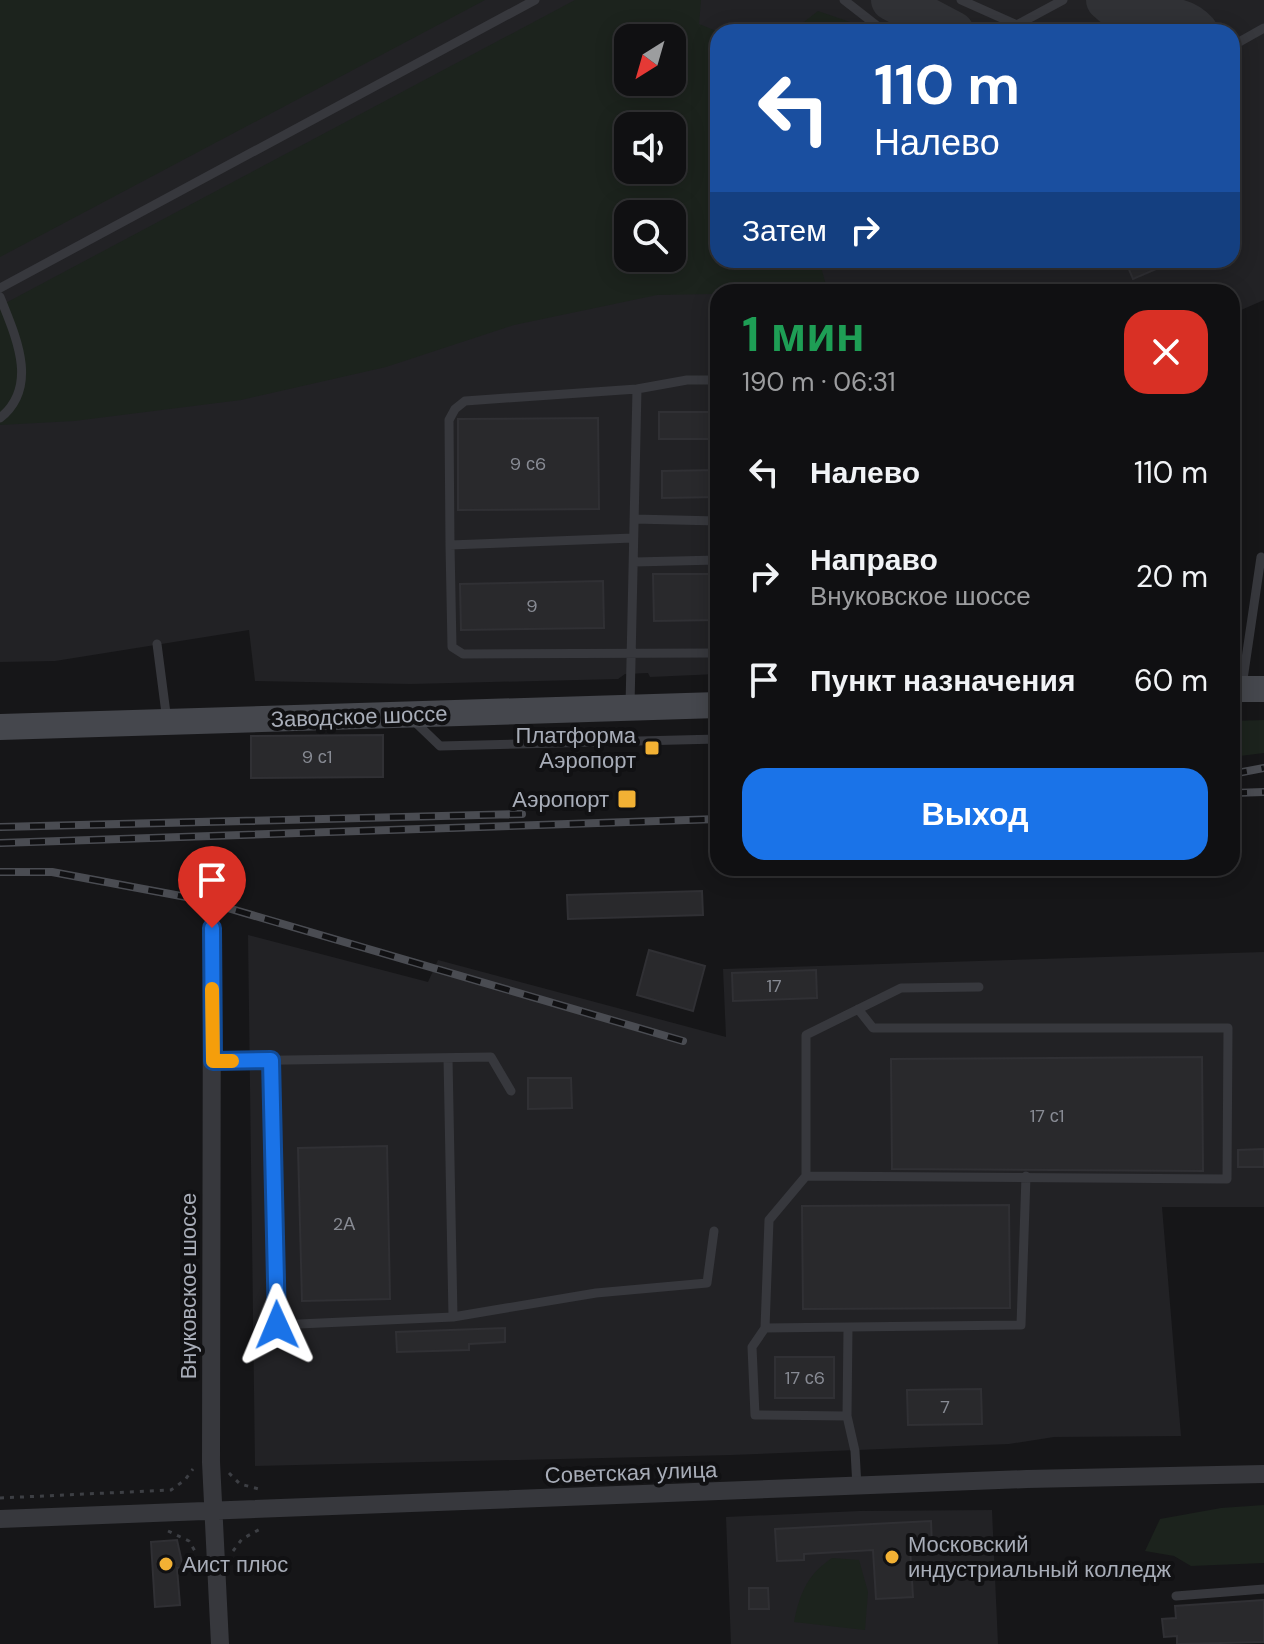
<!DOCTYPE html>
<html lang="ru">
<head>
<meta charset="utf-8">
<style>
  :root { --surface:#101012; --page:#19191b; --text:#f1f3f6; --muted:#9c9d9f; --line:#303032; --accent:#1a73e8 }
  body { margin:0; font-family:"DM Sans",sans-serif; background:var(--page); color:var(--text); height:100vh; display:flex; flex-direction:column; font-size:30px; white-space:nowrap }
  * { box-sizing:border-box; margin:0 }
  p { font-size:26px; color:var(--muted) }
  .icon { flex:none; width:44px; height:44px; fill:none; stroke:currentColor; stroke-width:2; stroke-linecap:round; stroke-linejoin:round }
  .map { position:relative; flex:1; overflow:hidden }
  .side { position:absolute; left:710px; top:284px; width:530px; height:592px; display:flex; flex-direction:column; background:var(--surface); border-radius:24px; box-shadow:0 4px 20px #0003,0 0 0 2px var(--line) }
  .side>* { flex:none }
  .hud { position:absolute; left:710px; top:24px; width:530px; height:244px; border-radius:24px; box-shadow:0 4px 20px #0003,0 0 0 2px var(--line); background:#1a4fa0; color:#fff; overflow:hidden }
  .needle { width:52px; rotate:217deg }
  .buttons { position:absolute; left:614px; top:24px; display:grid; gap:16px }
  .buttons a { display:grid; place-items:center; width:72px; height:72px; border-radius:16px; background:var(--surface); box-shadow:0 4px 20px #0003,0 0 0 2px var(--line); font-size:40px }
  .pin { position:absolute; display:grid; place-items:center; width:68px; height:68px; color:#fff; margin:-82px -34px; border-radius:50% 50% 50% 0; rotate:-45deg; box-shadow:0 0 8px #0007 }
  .pin .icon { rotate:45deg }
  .me { position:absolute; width:88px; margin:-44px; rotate:359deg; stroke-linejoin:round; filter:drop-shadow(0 0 6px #0008) }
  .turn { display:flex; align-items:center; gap:28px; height:168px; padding:0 32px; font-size:36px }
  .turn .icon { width:104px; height:104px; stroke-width:2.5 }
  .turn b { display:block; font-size:56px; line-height:68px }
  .then { display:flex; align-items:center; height:76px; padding:0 32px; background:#0003; gap:16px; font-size:30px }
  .round { display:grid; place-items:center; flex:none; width:84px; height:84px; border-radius:24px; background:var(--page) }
  .overview { display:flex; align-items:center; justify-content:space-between; height:136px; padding:0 32px }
  h1 { font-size:48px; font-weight:700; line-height:60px; color:#1e9e55 }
  .cta { display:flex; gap:16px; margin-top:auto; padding:16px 32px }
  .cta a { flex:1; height:92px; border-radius:24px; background:var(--accent); color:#fff; font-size:32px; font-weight:700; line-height:92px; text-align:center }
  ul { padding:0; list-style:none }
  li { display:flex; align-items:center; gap:24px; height:104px; padding:0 32px }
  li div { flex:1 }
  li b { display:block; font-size:30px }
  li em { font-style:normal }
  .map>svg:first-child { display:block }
  .built { fill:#222225; fill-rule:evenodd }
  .green { fill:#1c231d; fill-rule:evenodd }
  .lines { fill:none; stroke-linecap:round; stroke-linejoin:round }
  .taxiway { stroke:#303135; stroke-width:42 }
  .building { fill:#29292c; stroke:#303034; stroke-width:2 }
  .path { stroke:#3d3f44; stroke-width:3; stroke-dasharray:4 6; stroke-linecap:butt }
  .lane { stroke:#37383d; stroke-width:9 }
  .street { stroke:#37383d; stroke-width:18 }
  .secondary { stroke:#45474d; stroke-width:26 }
  .rail-casing { stroke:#4a4c52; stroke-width:8 }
  .rail { stroke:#111113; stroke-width:5; stroke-dasharray:15; stroke-linecap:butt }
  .route-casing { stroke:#114b97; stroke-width:20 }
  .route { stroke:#1a73e8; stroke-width:14 }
  .slow { stroke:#f59e0b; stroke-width:14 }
  .poi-dot { fill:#f2b134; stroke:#111113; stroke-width:3 }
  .labels { text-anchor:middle; stroke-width:8; stroke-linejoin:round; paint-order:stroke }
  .number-label { font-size:18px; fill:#888b94 }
  .street-label { font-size:22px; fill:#a8adb8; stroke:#111113 }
  .poi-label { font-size:22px; fill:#a8adb8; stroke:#111113; text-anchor:end }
</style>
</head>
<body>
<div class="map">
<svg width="1264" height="1644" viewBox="0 0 1264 1644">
  <rect width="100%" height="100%" fill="#161618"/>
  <path class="built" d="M 0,0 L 1264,0 L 1264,300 L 1232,314 L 1232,292 L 718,292 L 718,674 L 650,677 L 648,673 L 625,674 L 618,679 L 411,684 L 255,681 L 249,630 L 55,661 L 0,662 ZM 718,32 L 1232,32 L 1232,260 L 718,260 ZM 628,38 L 672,38 L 672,82 L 628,82 ZM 628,126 L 672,126 L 672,170 L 628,170 ZM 628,214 L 672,214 L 672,258 L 628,258 Z
    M 248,935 L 428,982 L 438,960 L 726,1037 L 723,969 L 1264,952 L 1264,1207 L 1162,1207 L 1181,1436 L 1054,1437 L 1009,1444 L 731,1455 L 255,1466 Z
    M 992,1510 L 998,1644 L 731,1644 L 726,1517 L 859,1511 Z"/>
  <path class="green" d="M 0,0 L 485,0 L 0,257 Z
    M 575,0 L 701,0 L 699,24 L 719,32 L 718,260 L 819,260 L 828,292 L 657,295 L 514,325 L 386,367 L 241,400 L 74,421 L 0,425 L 0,306 ZM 628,38 L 672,38 L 672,82 L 628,82 ZM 628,126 L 672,126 L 672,170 L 628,170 ZM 628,214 L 672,214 L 672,258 L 628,258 Z
    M 818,11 L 850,22 L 837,32 L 791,32 Z
    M 1264,720 L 1264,753 L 1232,757 L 1232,721 Z
    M 1264,1505 L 1264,1563 L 1191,1566 L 1174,1556 L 1145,1551 L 1160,1519 L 1221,1508 Z
    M 832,1558 L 859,1560 L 868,1592 L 865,1630 L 794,1622 C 800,1593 807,1575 832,1558 Z"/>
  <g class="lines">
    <path class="taxiway" d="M 892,0 L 953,32
      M 1107,0 C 1138,31 1173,5 1197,32"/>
  </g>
  <path class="building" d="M 1125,260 L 1177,260 L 1133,279 Z
    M 659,412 L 718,412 L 718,439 L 659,439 Z
    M 598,418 L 599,509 L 458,510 L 458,419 Z
    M 718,470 L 718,497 L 662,498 L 662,471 Z
    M 653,574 L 718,574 L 718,620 L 654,621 Z
    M 603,581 L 604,628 L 461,630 L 460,584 Z
    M 383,735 L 383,777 L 251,778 L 251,736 Z
    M 702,891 L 703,915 L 568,919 L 567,895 Z
    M 649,950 L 705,966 L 693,1011 L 637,995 Z
    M 816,970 L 817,998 L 733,1001 L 732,973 Z
    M 1202,1057 L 1203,1171 L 892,1169 L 891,1059 Z
    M 528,1078 L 571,1078 L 572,1108 L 528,1109 Z
    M 387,1146 L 390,1299 L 302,1301 L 298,1148 Z
    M 1264,1149 L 1264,1167 L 1238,1167 L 1238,1150 Z
    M 1009,1205 L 1010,1308 L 803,1309 L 802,1206 Z
    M 505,1328 L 505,1342 L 469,1344 L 469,1350 L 397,1352 L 396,1332 Z
    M 775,1357 L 834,1357 L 834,1398 L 775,1398 Z
    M 981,1389 L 982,1424 L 908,1425 L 907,1390 Z
    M 931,1521 L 932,1547 L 910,1548 L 913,1597 L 876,1599 L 873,1550 L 804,1554 L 804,1560 L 777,1561 L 775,1529 Z
    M 177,1540 L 183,1567 L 177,1568 L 180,1605 L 155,1607 L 151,1542 Z
    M 749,1588 L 768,1588 L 769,1609 L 749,1609 Z
    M 1264,1600 L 1264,1642 L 1177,1644 L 1177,1636 L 1164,1637 L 1162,1619 L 1176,1618 L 1175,1606 Z"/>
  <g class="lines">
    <path class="path" d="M 229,1473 L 240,1484 L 259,1489
      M 0,1498 L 171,1490 L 185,1480 L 193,1469
      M 168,1531 L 189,1541 L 196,1553
      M 233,1551 L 242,1539 L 262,1528"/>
    <path class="lane" d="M 844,0 L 885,32
      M 961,0 L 1017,25
      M 1004,32 L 1063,0
      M 1232,46 L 1264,28
      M 0,288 L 535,0
      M 0,297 C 15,335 40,386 0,418
      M 634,519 L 718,521
      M 633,538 L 450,545 L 452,647 L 463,654 L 718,653
      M 450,545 L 449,420 L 455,409 L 465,401 L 637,389 L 687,380 L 718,380
      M 634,562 L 718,560
      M 157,644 L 167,721
      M 1242,686 L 1261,557
      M 630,706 L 637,389
      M 412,719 L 440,746 L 718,739
      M 448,1058 L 453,1317
      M 271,1060 L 277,1325 L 453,1317 L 596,1293 L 707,1283 L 714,1231
      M 213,1061 L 491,1057 L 511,1091
      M 806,1176 L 1227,1179 L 1228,1028 L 873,1028 L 858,1009
      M 765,1328 L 1021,1325 L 1026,1176
      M 848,1328 L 847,1416 L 855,1451 L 857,1487
      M 847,1416 L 755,1415 L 752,1347 L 765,1328 L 769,1220 L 806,1176 L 806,1035 L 901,988 L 979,987
      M 1176,1596 L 1264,1589"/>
    <path class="street" d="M 212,928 L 211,1462 L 220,1644
      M 0,1519 L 1027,1479 L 1264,1474"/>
    <path class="secondary" d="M 1232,689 L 1264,689
      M 0,727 L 718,705"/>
    <defs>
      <path id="rail" d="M 1232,774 L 1264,768
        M 1232,793 L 1264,792
        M 0,827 L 522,814
        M 0,843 L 718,819
        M 0,872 L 52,872 L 197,899 L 683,1041"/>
    </defs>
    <use href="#rail" class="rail-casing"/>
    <use href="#rail" class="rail"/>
  </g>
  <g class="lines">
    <defs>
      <path id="route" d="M 212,928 L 213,1061 L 271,1060 L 277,1325"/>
    </defs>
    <use href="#route" class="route-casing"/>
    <use href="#route" class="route"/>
    <path class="slow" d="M 212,989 L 213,1061 L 232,1061"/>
  </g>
  <g class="poi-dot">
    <rect x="644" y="740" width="16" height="16" rx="4"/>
    <rect x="617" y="789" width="20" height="20" rx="4"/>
    <circle cx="892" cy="1557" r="8"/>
    <circle cx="166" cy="1564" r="8"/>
  </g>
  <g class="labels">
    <g class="number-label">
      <text x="528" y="470">9 с6</text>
      <text x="532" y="612">9</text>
      <text x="317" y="763">9 с1</text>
      <text x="774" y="992">17</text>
      <text x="1047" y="1122">17 с1</text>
      <text x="344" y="1230">2А</text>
      <text x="805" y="1384">17 с6</text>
      <text x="945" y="1413">7</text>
    </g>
    <g class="street-label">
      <text transform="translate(359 716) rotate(-2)" y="8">Заводское шоссе</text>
      <text transform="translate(188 1286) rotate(-90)" y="8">Внуковское шоссе</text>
      <text transform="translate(631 1472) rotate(-2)" y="8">Советская улица</text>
    </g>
    <g class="poi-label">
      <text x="636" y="743">Платформа<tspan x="636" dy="25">Аэропорт</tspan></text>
      <text x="609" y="807">Аэропорт</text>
      <text x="908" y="1552" text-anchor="start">Московский<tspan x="908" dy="25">индустриальный колледж</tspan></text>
      <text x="182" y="1572" text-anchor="start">Аист плюс</text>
    </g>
  </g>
</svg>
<div class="buttons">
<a><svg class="needle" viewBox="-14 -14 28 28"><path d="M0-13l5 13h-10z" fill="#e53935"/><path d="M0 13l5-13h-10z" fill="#9c9d9f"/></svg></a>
<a><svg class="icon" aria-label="sound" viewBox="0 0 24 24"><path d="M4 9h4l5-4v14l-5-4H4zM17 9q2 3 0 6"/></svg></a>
<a><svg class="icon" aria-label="search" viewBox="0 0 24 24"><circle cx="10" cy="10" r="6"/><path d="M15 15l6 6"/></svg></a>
</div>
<div class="pin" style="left:212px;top:928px;background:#d93025"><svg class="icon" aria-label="arrive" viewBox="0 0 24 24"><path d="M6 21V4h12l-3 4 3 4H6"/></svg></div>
<svg class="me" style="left:277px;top:1325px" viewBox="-20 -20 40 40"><path d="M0-17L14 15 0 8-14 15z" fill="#1a73e8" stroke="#fff" stroke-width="4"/></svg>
<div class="hud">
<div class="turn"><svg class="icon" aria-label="left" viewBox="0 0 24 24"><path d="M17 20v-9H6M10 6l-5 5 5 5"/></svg><div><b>110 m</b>Налево</div></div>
<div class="then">Затем<svg class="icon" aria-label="right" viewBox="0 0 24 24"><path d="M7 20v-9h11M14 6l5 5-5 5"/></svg></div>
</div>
<section class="side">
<div class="overview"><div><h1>1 мин</h1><p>190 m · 06:31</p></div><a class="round" style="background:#d93025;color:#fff"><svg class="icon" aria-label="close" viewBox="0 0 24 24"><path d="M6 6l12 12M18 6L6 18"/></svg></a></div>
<ul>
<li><svg class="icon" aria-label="left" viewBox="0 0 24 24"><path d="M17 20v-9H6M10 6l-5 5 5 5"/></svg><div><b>Налево</b></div><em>110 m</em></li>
<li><svg class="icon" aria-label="right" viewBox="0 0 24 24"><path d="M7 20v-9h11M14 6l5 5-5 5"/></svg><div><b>Направо</b><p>Внуковское шоссе</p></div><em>20 m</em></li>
<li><svg class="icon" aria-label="arrive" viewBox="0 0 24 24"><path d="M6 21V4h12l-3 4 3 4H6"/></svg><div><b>Пункт назначения</b></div><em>60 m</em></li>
</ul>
<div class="cta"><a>Выход</a></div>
</section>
</div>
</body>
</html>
